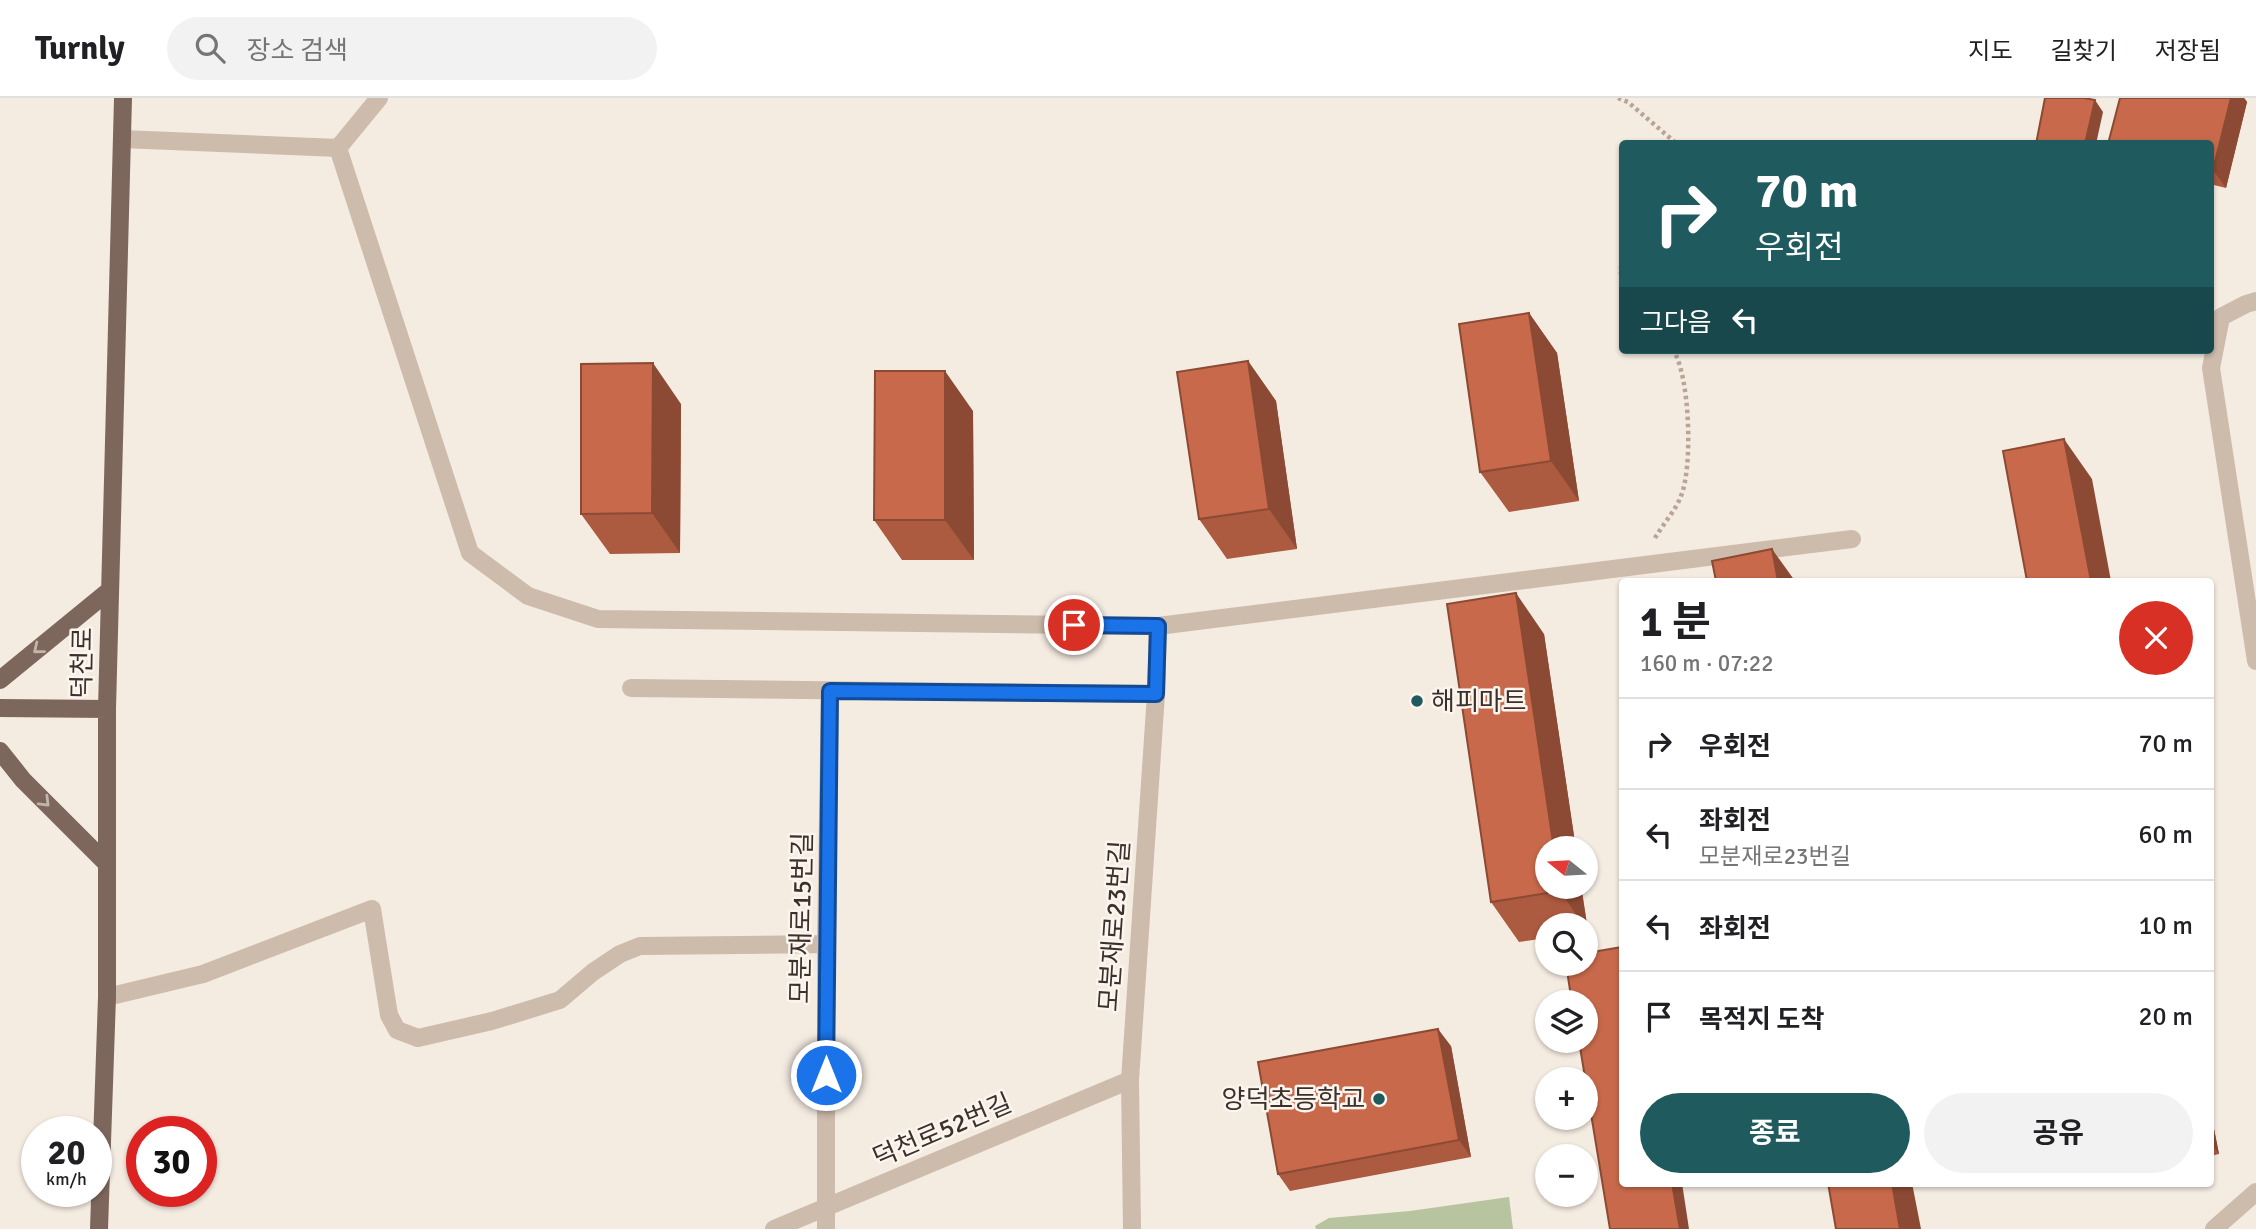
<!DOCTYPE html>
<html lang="ko">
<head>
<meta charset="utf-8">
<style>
  :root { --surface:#fff; --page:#f2f2f2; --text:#202124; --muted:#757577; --line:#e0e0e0; --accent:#1f5a5e }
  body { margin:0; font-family:Signika,"Noto Sans KR",sans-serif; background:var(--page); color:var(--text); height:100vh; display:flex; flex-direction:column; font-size:26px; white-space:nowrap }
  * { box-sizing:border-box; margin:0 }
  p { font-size:23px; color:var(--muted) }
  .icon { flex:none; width:38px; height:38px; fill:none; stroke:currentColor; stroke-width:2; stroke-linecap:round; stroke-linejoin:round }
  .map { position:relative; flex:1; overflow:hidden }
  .sheet { position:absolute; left:1619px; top:480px; width:595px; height:609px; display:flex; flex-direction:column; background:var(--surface); border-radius:7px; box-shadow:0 2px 5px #0004 }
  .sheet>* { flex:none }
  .hud { position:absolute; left:1619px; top:42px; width:595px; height:214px; border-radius:7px; box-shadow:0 2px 5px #0004; background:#1f5a5e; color:#fff; overflow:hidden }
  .needle { width:46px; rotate:288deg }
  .tools { position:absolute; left:1535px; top:738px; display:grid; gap:14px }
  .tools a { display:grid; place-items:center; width:63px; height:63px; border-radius:50%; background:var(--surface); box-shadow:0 2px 5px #0004; font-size:35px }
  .speed { position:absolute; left:21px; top:1018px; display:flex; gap:14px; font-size:35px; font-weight:700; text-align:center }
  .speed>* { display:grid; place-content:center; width:91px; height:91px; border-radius:50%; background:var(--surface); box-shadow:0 2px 5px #0004; line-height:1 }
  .speed small { font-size:18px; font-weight:400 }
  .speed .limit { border:10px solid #d22; background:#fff; color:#111 }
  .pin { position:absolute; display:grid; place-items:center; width:60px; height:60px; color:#fff; margin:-30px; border:4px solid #fff; border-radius:50%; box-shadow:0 2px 7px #0007 }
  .me { position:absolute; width:77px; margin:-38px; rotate:0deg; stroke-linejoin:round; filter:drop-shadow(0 0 5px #0008) }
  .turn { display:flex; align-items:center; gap:24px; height:147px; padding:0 21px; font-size:32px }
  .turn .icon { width:91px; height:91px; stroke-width:2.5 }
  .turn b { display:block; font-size:49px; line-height:60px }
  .then { display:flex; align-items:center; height:66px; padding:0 21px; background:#0003; gap:14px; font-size:26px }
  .round { display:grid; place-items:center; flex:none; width:74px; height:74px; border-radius:37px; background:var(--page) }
  .head { display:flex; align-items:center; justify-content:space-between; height:119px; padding:0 21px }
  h1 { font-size:42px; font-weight:700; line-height:52px }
  .primary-button { display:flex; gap:14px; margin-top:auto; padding:14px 21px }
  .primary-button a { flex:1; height:80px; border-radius:42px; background:var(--accent); color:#fff; font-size:28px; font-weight:700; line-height:80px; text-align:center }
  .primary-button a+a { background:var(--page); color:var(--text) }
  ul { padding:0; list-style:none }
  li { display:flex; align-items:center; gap:21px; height:91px; padding:0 21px; border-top:2px solid var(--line) }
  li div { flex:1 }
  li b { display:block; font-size:26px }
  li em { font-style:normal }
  header { display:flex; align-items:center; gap:42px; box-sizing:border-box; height:98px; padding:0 35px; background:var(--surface); border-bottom:2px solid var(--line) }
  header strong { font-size:33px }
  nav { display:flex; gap:38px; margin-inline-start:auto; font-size:24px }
  .search { width:490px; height:63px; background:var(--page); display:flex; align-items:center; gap:18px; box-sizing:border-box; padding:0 24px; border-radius:38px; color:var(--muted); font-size:26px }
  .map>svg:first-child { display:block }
  .green { fill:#b8c4a0 }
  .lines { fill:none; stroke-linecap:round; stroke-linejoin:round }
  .path { stroke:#b9a596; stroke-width:4.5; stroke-dasharray:3.5 3.5; stroke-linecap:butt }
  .minor { stroke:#cdbbac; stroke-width:18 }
  .major { stroke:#7d675c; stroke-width:18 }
  .wall { fill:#ac5a40 }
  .shaded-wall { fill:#8c4a34 }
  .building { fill:#c8694b; stroke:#8c4a34; stroke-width:2 }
  .oneway { stroke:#c2b5ac }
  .route-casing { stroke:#114b97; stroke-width:18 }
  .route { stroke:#1a73e8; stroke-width:12 }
  .poi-dot { fill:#1f5a5e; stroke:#fbf5ee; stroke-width:2.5 }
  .labels { text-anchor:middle; stroke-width:5; stroke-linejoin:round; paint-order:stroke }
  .street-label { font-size:26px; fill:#3b302b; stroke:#fbf5ee }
  .poi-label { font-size:26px; fill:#3b302b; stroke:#fbf5ee; text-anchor:start }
</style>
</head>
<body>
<header>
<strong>Turnly</strong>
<div class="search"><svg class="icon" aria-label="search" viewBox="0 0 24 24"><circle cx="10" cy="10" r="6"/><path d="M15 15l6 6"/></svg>장소 검색</div>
<nav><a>지도</a><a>길찾기</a><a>저장됨</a></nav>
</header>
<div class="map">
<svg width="2256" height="1131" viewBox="0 0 2256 1131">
  <rect width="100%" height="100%" fill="#f4ebe1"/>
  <path class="green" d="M 1509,1099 L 1513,1131 L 1316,1131 L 1315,1128 L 1329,1120 L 1410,1113 Z"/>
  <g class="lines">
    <path class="path" d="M 1618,0 L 1628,4 L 1677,46
      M 1622,168 L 1619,172 L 1622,177
      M 1655,440 C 1663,426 1676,412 1681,398 C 1693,369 1690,277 1673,252"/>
    <path class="minor" d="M 122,41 L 338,50 L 470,455 L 528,498 L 598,521 L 1158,528 L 1852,441
      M 338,50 L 379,0
      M 2256,203 L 2246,206 L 2221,219 L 2211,270 L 2256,563
      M 631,590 L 1156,596
      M 107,899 L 203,876 L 372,811 L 389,917 L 397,932 L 418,940 L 492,923 L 560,902 L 593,874 L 620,856 L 640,848 L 826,846
      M 774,1131 L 1130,982
      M 826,1131 L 826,846 L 830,593
      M 1132,1131 L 1130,982 L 1156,596 L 1158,528
      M 2214,1131 L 2256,1094"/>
    <path class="major" d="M 0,582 L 110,492
      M 0,610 L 107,611
      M 0,653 L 23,682 L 107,766
      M 99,1131 L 107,899 L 107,611 L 123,0"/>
  </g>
  <path class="wall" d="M 2120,0 L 2244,0 L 2247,4 L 2226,90 L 2210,86 L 2210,46 Z
    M 1529,215 L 1557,255 L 1579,403 L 1509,414 L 1480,374 Z
    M 1248,263 L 1276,303 L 1297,451 L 1227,461 L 1199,421 Z
    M 681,306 L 680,455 L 610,456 L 581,416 Z
    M 973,313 L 974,462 L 902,462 L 874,422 Z
    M 1544,536 L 1588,833 L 1586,834 L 1586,828 L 1547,828 L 1547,840 L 1519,844 L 1491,804 Z
    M 1451,948 L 1471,1059 L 1290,1093 L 1278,1076 Z
    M 2210,1011 L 2219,1056 L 2210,1058 Z"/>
  <path class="shaded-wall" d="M 2231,0 L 2244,0 L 2247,4 L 2226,90 L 2213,72 Z
    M 2095,2 L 2103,14 L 2096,46 L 2085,46 Z
    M 1529,215 L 1557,255 L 1579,403 L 1551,363 Z
    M 1248,263 L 1276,303 L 1297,451 L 1269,411 Z
    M 653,265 L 681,306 L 680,455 L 652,415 Z
    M 945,273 L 973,313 L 974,462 L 945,422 Z
    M 2064,341 L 2092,381 L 2111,483 L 2091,483 Z
    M 1772,451 L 1795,483 L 1778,483 Z
    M 1516,495 L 1544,536 L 1576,751 L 1554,751 Z
    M 1559,789 L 1581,789 L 1588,833 L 1586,828 L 1584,828 L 1560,793 Z
    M 1438,931 L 1451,948 L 1471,1059 L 1459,1042 Z
    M 2210,1011 L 2219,1056 L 2210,1044 Z
    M 1672,1085 L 1682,1085 L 1689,1131 L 1680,1131 Z
    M 1892,1085 L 1912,1085 L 1921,1131 L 1900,1131 Z"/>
  <path class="building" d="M 2045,0 L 2084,0 L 2095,2 L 2085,46 L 2036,46 Z
    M 2120,0 L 2231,0 L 2213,72 L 2210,72 L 2210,46 L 2108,46 Z
    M 1529,215 L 1551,363 L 1480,374 L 1459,226 Z
    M 1248,263 L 1269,411 L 1199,421 L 1177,274 Z
    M 653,265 L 652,415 L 581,416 L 581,266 Z
    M 875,273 L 945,273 L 945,422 L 874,422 Z
    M 2064,341 L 2091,483 L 2027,483 L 2003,353 Z
    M 1772,451 L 1778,483 L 1716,483 L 1712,463 Z
    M 1516,495 L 1554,751 L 1547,751 L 1547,789 L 1559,789 L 1560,793 L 1491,804 L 1447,506 Z
    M 1622,849 L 1622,1085 L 1672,1085 L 1680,1131 L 1610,1131 L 1579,943 L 1586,943 L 1586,905 L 1572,905 L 1566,866 L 1586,866 L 1586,855 Z
    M 1438,931 L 1459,1042 L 1278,1076 L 1258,964 Z
    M 1828,1085 L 1892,1085 L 1900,1131 L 1836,1131 Z"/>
  <defs><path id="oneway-chevron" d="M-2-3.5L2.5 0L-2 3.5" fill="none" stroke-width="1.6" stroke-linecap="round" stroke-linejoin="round" transform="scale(1.75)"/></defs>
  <g class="oneway">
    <use href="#oneway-chevron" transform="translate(38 551) rotate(141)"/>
    <use href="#oneway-chevron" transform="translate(45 704) rotate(45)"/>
  </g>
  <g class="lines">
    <defs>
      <path id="route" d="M 826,977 L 830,593 L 1156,596 L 1158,528 L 1074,527"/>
    </defs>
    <use href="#route" class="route-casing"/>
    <use href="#route" class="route"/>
  </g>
  <g class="poi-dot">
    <circle cx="1417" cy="603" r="7"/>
    <circle cx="1379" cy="1001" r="7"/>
  </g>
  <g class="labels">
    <g class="street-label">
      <text transform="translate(82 565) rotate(-89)" y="9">덕천로</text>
      <text transform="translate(801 820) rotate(-89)" y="9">모분재로15번길</text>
      <text transform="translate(1114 828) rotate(-86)" y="9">모분재로23번길</text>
      <text transform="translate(942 1032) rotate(-23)" y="9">덕천로52번길</text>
    </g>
    <g class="poi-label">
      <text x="1431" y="612">해피마트</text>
      <text x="1365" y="1010" text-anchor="end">양덕초등학교</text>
    </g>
  </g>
</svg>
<div class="tools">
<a><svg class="needle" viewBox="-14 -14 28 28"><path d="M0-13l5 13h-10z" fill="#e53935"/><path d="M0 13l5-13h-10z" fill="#757577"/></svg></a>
<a><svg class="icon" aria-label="search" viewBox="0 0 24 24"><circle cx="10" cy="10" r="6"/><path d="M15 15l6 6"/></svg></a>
<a><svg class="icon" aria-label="layers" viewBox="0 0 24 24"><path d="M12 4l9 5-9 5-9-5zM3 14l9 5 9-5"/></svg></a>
<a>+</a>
<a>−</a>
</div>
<div class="speed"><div>20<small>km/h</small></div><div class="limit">30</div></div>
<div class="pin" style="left:1074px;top:527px;background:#d93025"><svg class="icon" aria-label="arrive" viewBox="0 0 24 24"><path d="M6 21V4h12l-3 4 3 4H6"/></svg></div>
<svg class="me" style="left:826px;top:977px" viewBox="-20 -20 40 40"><circle r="17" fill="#1a73e8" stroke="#fff" stroke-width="3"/><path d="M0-11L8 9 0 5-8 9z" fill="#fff"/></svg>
<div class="hud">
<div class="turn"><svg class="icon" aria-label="right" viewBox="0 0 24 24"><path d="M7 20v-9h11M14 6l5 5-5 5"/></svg><div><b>70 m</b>우회전</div></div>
<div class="then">그다음<svg class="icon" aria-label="left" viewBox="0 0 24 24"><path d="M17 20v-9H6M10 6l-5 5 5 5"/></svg></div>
</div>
<section class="sheet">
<div class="head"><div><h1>1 분</h1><p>160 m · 07:22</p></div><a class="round" style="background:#d93025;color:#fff"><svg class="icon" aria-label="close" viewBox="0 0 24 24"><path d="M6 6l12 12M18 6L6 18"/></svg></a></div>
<ul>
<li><svg class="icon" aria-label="right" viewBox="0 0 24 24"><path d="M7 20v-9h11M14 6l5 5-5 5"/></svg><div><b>우회전</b></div><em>70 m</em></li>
<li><svg class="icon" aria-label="left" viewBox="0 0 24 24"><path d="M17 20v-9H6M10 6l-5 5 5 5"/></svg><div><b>좌회전</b><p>모분재로23번길</p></div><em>60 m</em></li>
<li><svg class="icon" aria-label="left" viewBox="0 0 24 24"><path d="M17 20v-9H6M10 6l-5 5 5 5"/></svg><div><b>좌회전</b></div><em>10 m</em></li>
<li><svg class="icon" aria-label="arrive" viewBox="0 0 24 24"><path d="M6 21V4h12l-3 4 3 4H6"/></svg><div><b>목적지 도착</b></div><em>20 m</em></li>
</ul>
<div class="primary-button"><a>종료</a><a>공유</a></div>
</section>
</div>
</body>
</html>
